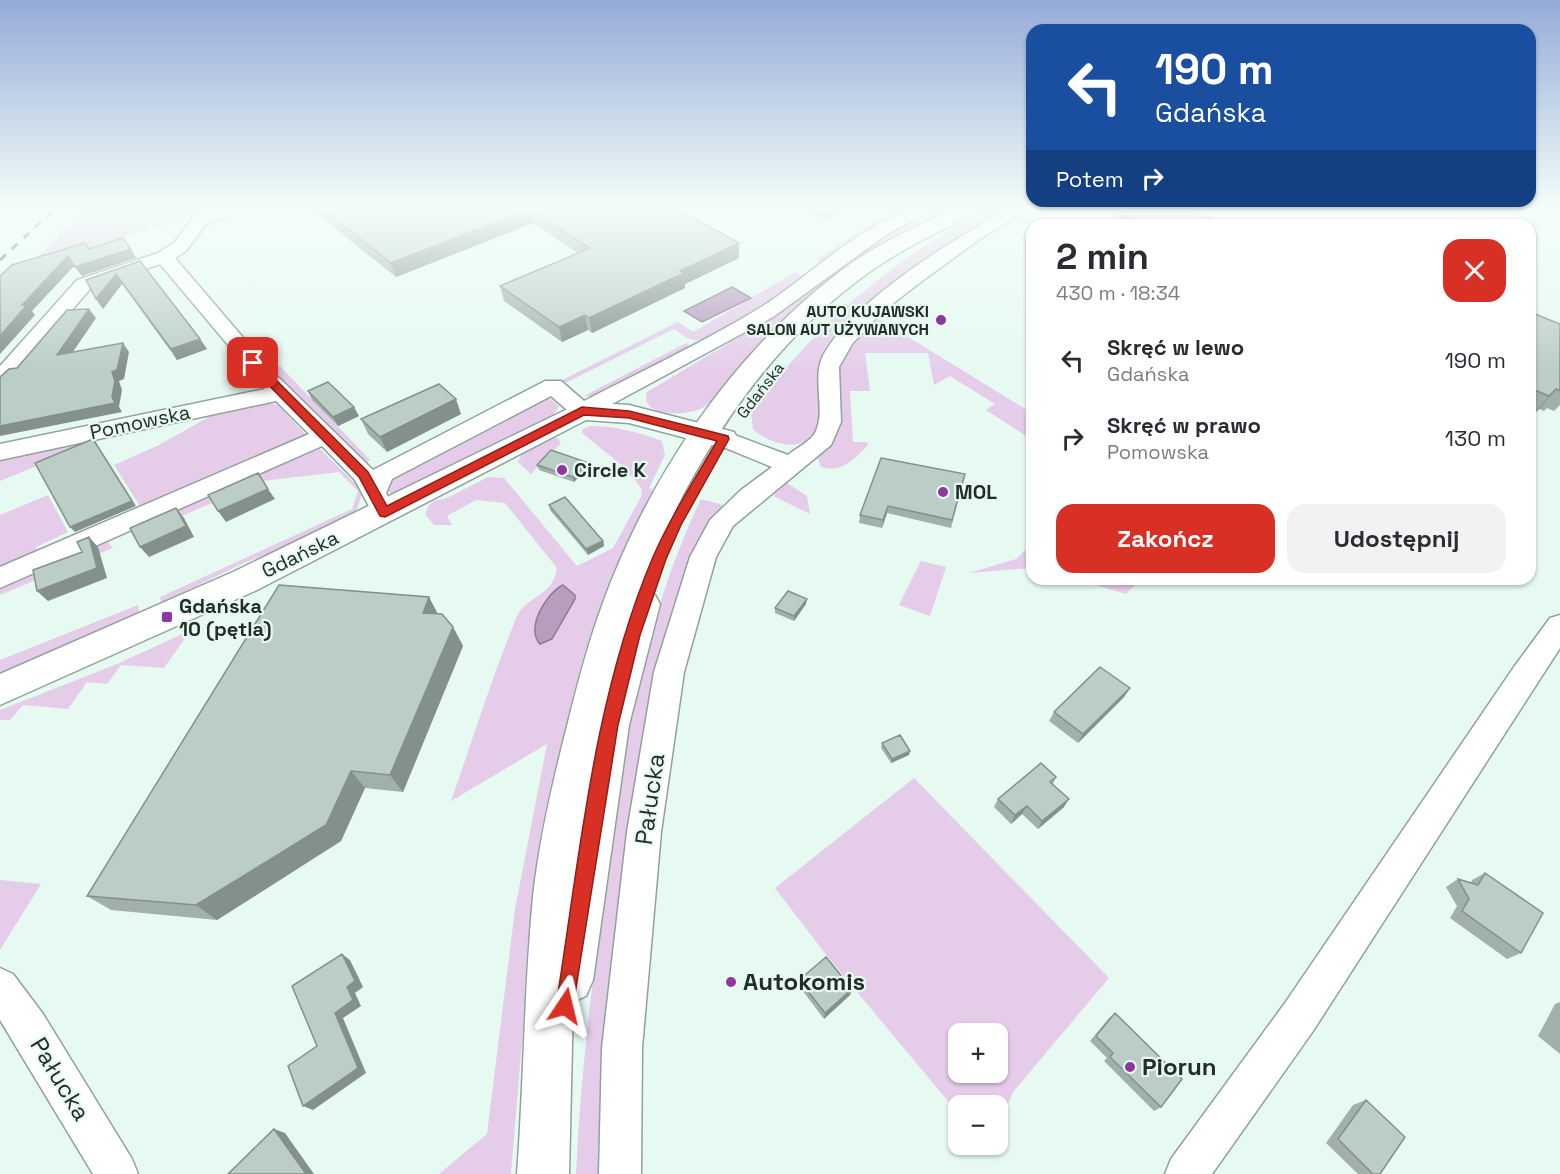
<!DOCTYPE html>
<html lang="pl">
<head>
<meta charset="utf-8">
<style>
  :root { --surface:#fff; --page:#f2f2f3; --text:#2b2b33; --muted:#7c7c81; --accent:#d93025 }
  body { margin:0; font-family:"Space Grotesk",sans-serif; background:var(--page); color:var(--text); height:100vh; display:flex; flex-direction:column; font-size:22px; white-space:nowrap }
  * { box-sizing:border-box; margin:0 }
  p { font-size:20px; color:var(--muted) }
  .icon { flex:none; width:33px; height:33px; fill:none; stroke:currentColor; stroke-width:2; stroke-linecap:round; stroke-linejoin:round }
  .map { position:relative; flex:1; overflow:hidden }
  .sheet { position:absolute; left:1026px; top:219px; width:510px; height:366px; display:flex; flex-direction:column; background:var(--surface); border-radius:18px; box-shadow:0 2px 4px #0004 }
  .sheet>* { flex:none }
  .hud { position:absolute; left:1026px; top:24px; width:510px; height:183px; border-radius:18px; box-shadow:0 2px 4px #0004; background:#1a4fa0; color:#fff; overflow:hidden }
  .fabs { position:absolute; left:948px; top:1023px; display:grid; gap:12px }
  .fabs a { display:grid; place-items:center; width:60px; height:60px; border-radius:12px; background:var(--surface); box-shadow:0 2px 4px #0004; font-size:30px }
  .pin { position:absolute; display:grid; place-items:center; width:51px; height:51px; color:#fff; margin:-26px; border-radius:12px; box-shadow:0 3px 9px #0006 }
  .me { position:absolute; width:66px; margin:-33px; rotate:10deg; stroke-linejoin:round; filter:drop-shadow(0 0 4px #0008) }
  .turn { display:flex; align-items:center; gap:21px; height:126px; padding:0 30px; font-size:27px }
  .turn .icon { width:78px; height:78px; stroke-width:2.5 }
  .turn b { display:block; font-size:42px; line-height:51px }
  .then { display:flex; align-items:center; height:57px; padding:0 30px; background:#0003; gap:12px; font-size:22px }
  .round { display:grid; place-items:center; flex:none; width:63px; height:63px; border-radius:18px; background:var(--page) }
  .overview { display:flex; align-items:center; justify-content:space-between; height:102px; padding:0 30px }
  h1 { font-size:36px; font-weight:700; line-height:45px }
  .primary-button { display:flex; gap:12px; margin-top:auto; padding:12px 30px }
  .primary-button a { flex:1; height:69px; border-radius:18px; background:var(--accent); color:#fff; font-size:24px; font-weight:700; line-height:69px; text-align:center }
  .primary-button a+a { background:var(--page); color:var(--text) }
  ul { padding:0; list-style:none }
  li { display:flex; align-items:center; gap:18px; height:78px; padding:0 30px }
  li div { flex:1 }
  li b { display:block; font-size:22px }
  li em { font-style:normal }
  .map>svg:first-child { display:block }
  .green { fill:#e5cdea; fill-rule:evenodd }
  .water { fill:#b99dbf; stroke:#8c7b92; stroke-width:1.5 }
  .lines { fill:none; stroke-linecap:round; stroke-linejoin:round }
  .minor-casing { stroke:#90a29b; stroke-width:3 }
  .tertiary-casing { stroke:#90a29b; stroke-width:3 }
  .primary-casing { stroke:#90a29b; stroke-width:3 }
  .minor { fill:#fff; fill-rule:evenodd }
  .tertiary { fill:#fff; fill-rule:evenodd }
  .primary { fill:#fff; fill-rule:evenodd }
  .rail { stroke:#58635f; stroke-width:3; stroke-dasharray:8 8; stroke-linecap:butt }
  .wall { fill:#a1b1aa }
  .shaded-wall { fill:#83908b }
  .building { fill:#bbcec6; stroke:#83908b; stroke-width:1.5 }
  .route { fill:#d93025; stroke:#8d1f18; stroke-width:1.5 }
  .poi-dot { fill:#8f36a1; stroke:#e6faf2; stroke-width:2 }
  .labels { text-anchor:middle; stroke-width:4.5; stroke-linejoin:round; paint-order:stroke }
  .far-poi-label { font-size:16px; font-weight:bold; fill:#242b28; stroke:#e6faf2; text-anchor:end }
  .far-street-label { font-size:16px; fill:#242b28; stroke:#e6faf2 }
  .street-label { font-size:20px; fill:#242b28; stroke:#e6faf2 }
  .poi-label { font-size:20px; font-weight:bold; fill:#242b28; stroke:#e6faf2; text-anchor:start }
  .near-street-label { font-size:24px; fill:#242b28; stroke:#e6faf2 }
  .near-poi-label { font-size:24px; font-weight:bold; fill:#242b28; stroke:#e6faf2; text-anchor:start }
</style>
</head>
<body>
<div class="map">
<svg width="1560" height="1174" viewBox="0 0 1560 1174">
  <rect width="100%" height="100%" fill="#e6faf2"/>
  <path class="green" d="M 86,207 L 219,207 L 27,268 Z
    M 903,207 L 918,207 L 879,226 L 823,263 L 816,260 L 880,218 Z
    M 938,207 L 953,207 C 895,237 838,268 790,314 C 776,327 762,341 749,356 C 734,373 721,399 700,409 C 685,416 639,417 647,392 L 773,317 L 891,231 Z
    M 991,207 L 1008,207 L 946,248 L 829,349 L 821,426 C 806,453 774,448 753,429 L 751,413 C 816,323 893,259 991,207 Z
    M 796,272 L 805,277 C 786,291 714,342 694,340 C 687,339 680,333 674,329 L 563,384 L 560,381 L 678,322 L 693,332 Z
    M 879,319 L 1032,413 L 1032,440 L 986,410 L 995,404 L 950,376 L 934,385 L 928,353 L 865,353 L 870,391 L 850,391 L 853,442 L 867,442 L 868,445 C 856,458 841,474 821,467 L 817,456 C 859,419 822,392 842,354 C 849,341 868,329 879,319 Z
    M 686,343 L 691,346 L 595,396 L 584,396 Z
    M 280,366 L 370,460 L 364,464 L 270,370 Z
    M 547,396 L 559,406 L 552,418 L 395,496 L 388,492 L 386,486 L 395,474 Z
    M 267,403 L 278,405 L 308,437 L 143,511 L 114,465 L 159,445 L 212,415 Z
    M 590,426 C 615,426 638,432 662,441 L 665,455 L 649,488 L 656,491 L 605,598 L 586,656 L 531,932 L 511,1174 L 439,1174 L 487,1134 L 515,909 L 547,744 L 451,801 C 473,739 492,676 517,616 C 526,596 553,597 557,568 L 505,503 L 476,500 L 447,516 L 452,525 L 434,525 L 425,514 L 429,505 L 434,501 L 447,498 L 488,477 L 504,478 L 577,566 L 613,548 L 641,497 L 642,489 L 624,467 L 582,433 L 583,429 Z
    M 120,432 L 0,481 L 0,458 Z
    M 550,438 L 557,438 L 561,443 L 531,474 L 518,462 L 522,453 Z
    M 311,448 L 319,448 L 363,491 L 356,512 L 350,518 L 316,535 L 246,562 L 161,603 L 160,597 L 352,509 L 358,491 L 339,472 L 263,481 L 133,537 L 129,528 Z
    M 787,483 L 807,496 L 810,514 L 773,496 Z
    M 48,495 L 68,532 L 36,547 L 38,555 L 0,571 L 0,515 Z
    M 701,499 L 727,506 L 700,546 L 601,1174 L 576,1174 C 580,1083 591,993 602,903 C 620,765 640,626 701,499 Z
    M 108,542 L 113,548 L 0,595 L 0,587 L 98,543 Z
    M 1032,544 L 1032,568 L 969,573 L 1016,559 Z
    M 921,561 L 946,567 L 930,616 L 899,605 Z
    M 1076,579 L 1141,579 L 1126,594 Z
    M 138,605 L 139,612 L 133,620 L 0,675 L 0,660 Z
    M 191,630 L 164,668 L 121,665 L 107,684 L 87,682 L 68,709 L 23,705 L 10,720 L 0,720 L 0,710 L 117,664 Z
    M 914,778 L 1109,978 L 1013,1092 L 998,1128 L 998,1106 L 958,1106 L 958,1113 L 827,956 L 775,888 ZM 958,1034 L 998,1034 L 998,1072 L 958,1072 Z
    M 0,880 L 41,884 L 0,950 Z"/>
  <path class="water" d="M 732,287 L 751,298 L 702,322 L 684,311 Z
    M 563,585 L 575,595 L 575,599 L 552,639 L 540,644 C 525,629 546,593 563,585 Z"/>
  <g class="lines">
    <defs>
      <path id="minor" d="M 223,207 L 246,207 L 244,211 L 206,224 L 186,251 L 175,258 L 270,369 L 373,470 L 545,381 L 561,381 L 584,401 C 642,371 702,343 758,309 C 805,281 883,202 937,207 L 886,235 L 773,317 L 590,416 L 574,416 L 551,396 L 392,479 L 386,493 L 392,504 L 389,510 L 380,513 L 371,510 L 355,480 L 322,446 L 0,588 L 0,567 L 309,434 L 276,401 L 0,460 L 0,444 L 265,389 L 160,264 L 91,288 L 8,384 L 0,386 L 0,366 L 77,280 L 158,253 L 174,243 L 194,216 Z
        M 1011,207 L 1031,207 L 980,239 L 922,281 L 882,312 L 852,344 L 839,367 L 841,422 L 831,445 L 733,526 L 716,557 L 684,672 L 661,832 L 642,1048 L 641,1174 L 599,1174 L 602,1048 L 627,832 L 654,672 L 690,557 L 710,520 L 741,490 L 772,467 L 716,444 L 712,439 L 716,434 L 724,431 L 788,455 C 795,449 807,443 813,436 C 829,414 809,377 825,352 C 858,297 956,238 1011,207 Z
        M 1560,615 L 1560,648 L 1313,1031 L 1212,1174 L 1165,1174 L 1171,1159 L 1285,1003 L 1514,667 L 1550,618 Z
        M 0,968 L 13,974 L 43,1014 L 132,1159 L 138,1174 L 93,1174 L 0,1020 Z"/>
      <path id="tertiary" d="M 582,402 L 629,405 L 734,432 L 738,439 L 734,446 L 724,448 L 629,423 L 586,420 L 257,590 L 0,705 L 0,674 L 233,572 Z"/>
      <path id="primary" d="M 957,207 L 982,207 L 979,211 C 942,231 902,248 868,273 C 760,350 686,470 640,592 L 655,595 L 660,604 L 629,725 L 593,980 L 586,996 L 573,1002 L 569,1174 L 517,1174 C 524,1082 524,989 533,897 C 539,841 552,785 566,730 C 576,690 586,650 600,611 C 646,481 729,357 838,273 C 874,245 916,227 957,207 Z"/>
    </defs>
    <use href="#minor" class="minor-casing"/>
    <use href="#tertiary" class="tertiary-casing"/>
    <use href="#primary" class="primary-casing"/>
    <use href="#minor" class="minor"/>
    <use href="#tertiary" class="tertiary"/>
    <use href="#primary" class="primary"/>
    <path class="rail" d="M 0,260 L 57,207"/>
  </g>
  <path class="wall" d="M 314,207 L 672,207 L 739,243 L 739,258 L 685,284 L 685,288 L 592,333 L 588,330 L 562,342 L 504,301 L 500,286 L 578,253 L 533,223 L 396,277 L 317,214 Z
    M 797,207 L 847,207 L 826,219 Z
    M 1116,211 L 1223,224 L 1222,225 L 1112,225 Z
    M 140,261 L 200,339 L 207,349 L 177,360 L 122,284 L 103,309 L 96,299 Z
    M 1530,312 L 1560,324 L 1560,405 L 1554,411 L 1547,408 L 1544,411 L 1539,409 L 1532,416 L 1530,416 Z
    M 308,391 L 359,416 L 338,426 L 312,400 Z
    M 461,414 L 387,452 L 368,434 L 361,419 Z
    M 586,462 L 587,468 L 574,482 L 539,470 L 537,465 Z
    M 965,474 L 951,528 L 887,513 L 882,528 L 859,523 L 860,515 Z
    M 549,505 L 603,541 L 604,546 L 588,555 L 550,510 Z
    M 806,604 L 794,621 L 775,613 L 775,608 Z
    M 438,614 L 453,627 L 463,646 L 403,792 L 365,788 L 341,841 L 217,920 L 111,910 L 87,896 Z
    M 1130,688 L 1124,697 L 1078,743 L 1049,721 L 1054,712 Z
    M 882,743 L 909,755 L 891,763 L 881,748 Z
    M 1056,777 L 1053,784 L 1064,807 L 1038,829 L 1022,814 L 1011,824 L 994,807 L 998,799 Z
    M 1485,873 L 1521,953 L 1507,959 L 1450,918 L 1457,906 L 1446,887 L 1458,879 L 1471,883 L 1472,880 Z
    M 799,980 L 852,989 L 850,995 L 824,1019 L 799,986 Z
    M 1560,1002 L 1560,1054 L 1538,1036 L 1555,1004 Z
    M 1115,1013 L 1161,1107 L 1154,1111 L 1104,1061 L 1107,1058 L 1090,1041 L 1109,1018 Z
    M 1366,1100 L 1380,1174 L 1358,1174 L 1326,1143 L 1353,1105 Z"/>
  <path class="shaded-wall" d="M 830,207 L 847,207 L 826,219 L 826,209 Z
    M 529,209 L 533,223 L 396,277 L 391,263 Z
    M 739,243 L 739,258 L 685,284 L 685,288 L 592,333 L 589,318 L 680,271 Z
    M 131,249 L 136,258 L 82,276 L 75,267 Z
    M 68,256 L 75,265 L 32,311 L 35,315 L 0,354 L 0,336 L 24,303 Z
    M 116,274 L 122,284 L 103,309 L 96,299 Z
    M 89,309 L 96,318 L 64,365 L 57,355 Z
    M 585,315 L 588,330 L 562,342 L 559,327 Z
    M 200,339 L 207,349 L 177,360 L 171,349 Z
    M 123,343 L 129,352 L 124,379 L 119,381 L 122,390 L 119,407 L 122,412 L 0,436 L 0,426 L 112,397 L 112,372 Z
    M 1556,389 L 1539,409 L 1532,416 L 1549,396 Z
    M 456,399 L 461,414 L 387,452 L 380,437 Z
    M 354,407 L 359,416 L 338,426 L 333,417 Z
    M 93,439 L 136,506 L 75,532 L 70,527 Z
    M 586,462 L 587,468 L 574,482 L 573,477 Z
    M 268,489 L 275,499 L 226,522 L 218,511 Z
    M 888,506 L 887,513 L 882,528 L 883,520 Z
    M 176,508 L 184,518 L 194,537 L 149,557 L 140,547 Z
    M 89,537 L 98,547 L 107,578 L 48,601 L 37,591 L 97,568 Z
    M 603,541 L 604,546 L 588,555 L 586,549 Z
    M 429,597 L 439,616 L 423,613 Z
    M 807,599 L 806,604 L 794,621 L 794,616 Z
    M 453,627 L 463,646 L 403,792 L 390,775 Z
    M 1130,688 L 1124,697 L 1078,743 L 1083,734 Z
    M 910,751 L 909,755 L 891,763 L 892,759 Z
    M 351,771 L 365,788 L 341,841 L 217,920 L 196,905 Z
    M 1069,799 L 1064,807 L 1038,829 L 1042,821 Z
    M 1027,806 L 1022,814 L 1011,824 L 1015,815 Z
    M 342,954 L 350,960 L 363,987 L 355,993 L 361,1006 L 343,1018 L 366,1073 L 313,1110 L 303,1106 L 335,1013 L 347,987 Z
    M 852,989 L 850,995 L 824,1019 L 825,1013 Z
    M 274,1129 L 285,1133 L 314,1174 L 306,1174 Z"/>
  <path class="building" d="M 320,207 L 672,207 L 739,243 L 680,271 L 684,273 L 589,318 L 585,315 L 559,327 L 500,286 L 590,248 L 529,209 L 391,263 Z
    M 1125,207 L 1182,207 L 1223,224 L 1220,225 L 1168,225 L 1160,221 L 1153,225 L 1145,225 L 1116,211 Z
    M 123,238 L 131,249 L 75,267 L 68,256 L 24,303 L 22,305 L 27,305 L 0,336 L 0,276 L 12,265 L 85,243 L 89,249 Z
    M 140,261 L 200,339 L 171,349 L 116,274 L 96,299 L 86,280 Z
    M 89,309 L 57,355 L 123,343 L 117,370 L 112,372 L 115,381 L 112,397 L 115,403 L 0,426 L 0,377 L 9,369 L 17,368 L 67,310 Z
    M 1530,312 L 1560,324 L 1560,391 L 1556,389 L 1549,396 L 1530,388 Z
    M 328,382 L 354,407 L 333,417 L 308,391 Z
    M 439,384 L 456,399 L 380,437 L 361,419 Z
    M 93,439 L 132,501 L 70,527 L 35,463 Z
    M 551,450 L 586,462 L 573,477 L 537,465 Z
    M 881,458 L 965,474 L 952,520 L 888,506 L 883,520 L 860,515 Z
    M 258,473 L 268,489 L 218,511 L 208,495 Z
    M 565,497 L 603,541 L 586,549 L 549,505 Z
    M 176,508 L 186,526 L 140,547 L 130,528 Z
    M 89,537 L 97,568 L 37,591 L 33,570 L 82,552 L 77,542 Z
    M 279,585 L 429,597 L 423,613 L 442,614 L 453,627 L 390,775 L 351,771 L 326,825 L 196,905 L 87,896 Z
    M 788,591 L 807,599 L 794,616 L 775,608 Z
    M 1100,667 L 1130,688 L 1083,734 L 1054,712 Z
    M 900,735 L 910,751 L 892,759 L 882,743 Z
    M 1041,763 L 1056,777 L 1050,782 L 1069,799 L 1042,821 L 1027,806 L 1015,815 L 998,799 Z
    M 1485,873 L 1543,913 L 1521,953 L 1462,911 L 1469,899 L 1458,879 L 1478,885 Z
    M 342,954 L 355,981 L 347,987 L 353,1000 L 335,1013 L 358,1068 L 303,1106 L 288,1066 L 317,1046 L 292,986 Z
    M 826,957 L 852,989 L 825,1013 L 799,980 Z
    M 1115,1013 L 1182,1079 L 1161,1107 L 1110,1057 L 1113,1053 L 1096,1036 Z
    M 1366,1100 L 1405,1137 L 1380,1174 L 1373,1174 L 1338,1139 Z
    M 274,1129 L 306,1174 L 228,1174 Z"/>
  <linearGradient id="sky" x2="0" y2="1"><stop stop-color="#95abd8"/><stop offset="0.56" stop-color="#f4fdf9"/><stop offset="1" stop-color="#f4fdf9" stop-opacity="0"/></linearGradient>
  <rect width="1560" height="371" fill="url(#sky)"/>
  <path class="route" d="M 249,361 L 257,361 L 368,472 L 387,506 L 582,407 L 629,411 L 728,436 L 729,439 L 681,525 L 666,559 L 640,635 L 618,725 L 572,1013 L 565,1016 L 559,1013 L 556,1006 C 580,856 593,698 653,557 C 671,516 695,479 717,441 L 629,418 L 584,415 L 385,517 L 380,516 L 359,477 L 249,365 Z"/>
  <g class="poi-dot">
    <circle cx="941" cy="320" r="6"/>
    <circle cx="562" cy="470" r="6"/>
    <circle cx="943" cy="492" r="6"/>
    <rect x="161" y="611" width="12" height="12" rx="3"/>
    <circle cx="731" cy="982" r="6"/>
    <circle cx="1130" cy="1067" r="6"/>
  </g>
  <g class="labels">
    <g class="far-poi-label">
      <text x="929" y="317">AUTO KUJAWSKI<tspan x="929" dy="18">SALON AUT UŻYWANYCH</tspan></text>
    </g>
    <g class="far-street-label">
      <text transform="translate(760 390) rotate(-52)" y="6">Gdańska</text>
    </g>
    <g class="street-label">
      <text transform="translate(140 422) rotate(-12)" y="7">Pomowska</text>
      <text transform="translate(300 554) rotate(-26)" y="7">Gdańska</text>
    </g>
    <g class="poi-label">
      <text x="574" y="477">Circle K</text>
      <text x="955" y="499">MOL</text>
      <text x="179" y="613">Gdańska<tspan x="179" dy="23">10 (pętla)</tspan></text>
    </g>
    <g class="near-street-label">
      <text transform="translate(650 799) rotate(-82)" y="8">Pałucka</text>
      <text transform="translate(60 1079) rotate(59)" y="8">Pałucka</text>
    </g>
    <g class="near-poi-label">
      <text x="743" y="990">Autokomis</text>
      <text x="1142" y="1075">Piorun</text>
    </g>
  </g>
</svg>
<div class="fabs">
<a>+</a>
<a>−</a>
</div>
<div class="pin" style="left:253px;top:363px;background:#d93025"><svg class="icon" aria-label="arrive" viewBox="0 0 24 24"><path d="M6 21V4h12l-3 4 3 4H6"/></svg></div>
<svg class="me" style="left:565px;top:1006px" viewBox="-20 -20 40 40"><path d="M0-17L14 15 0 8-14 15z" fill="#d93025" stroke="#fff" stroke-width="4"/></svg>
<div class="hud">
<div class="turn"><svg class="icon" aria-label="left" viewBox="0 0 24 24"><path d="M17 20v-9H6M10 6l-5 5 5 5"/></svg><div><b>190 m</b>Gdańska</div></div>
<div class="then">Potem<svg class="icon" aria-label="right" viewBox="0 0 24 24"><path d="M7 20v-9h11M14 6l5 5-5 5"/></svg></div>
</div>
<section class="sheet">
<div class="overview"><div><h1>2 min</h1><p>430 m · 18:34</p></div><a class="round" style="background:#d93025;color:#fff"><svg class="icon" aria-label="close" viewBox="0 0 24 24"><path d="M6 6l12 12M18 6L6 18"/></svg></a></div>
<ul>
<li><svg class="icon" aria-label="left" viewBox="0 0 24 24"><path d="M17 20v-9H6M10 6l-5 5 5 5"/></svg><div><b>Skręć w lewo</b><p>Gdańska</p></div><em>190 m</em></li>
<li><svg class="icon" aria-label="right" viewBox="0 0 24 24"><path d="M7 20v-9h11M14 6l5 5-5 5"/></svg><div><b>Skręć w prawo</b><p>Pomowska</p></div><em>130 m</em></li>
</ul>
<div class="primary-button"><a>Zakończ</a><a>Udostępnij</a></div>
</section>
</div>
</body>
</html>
